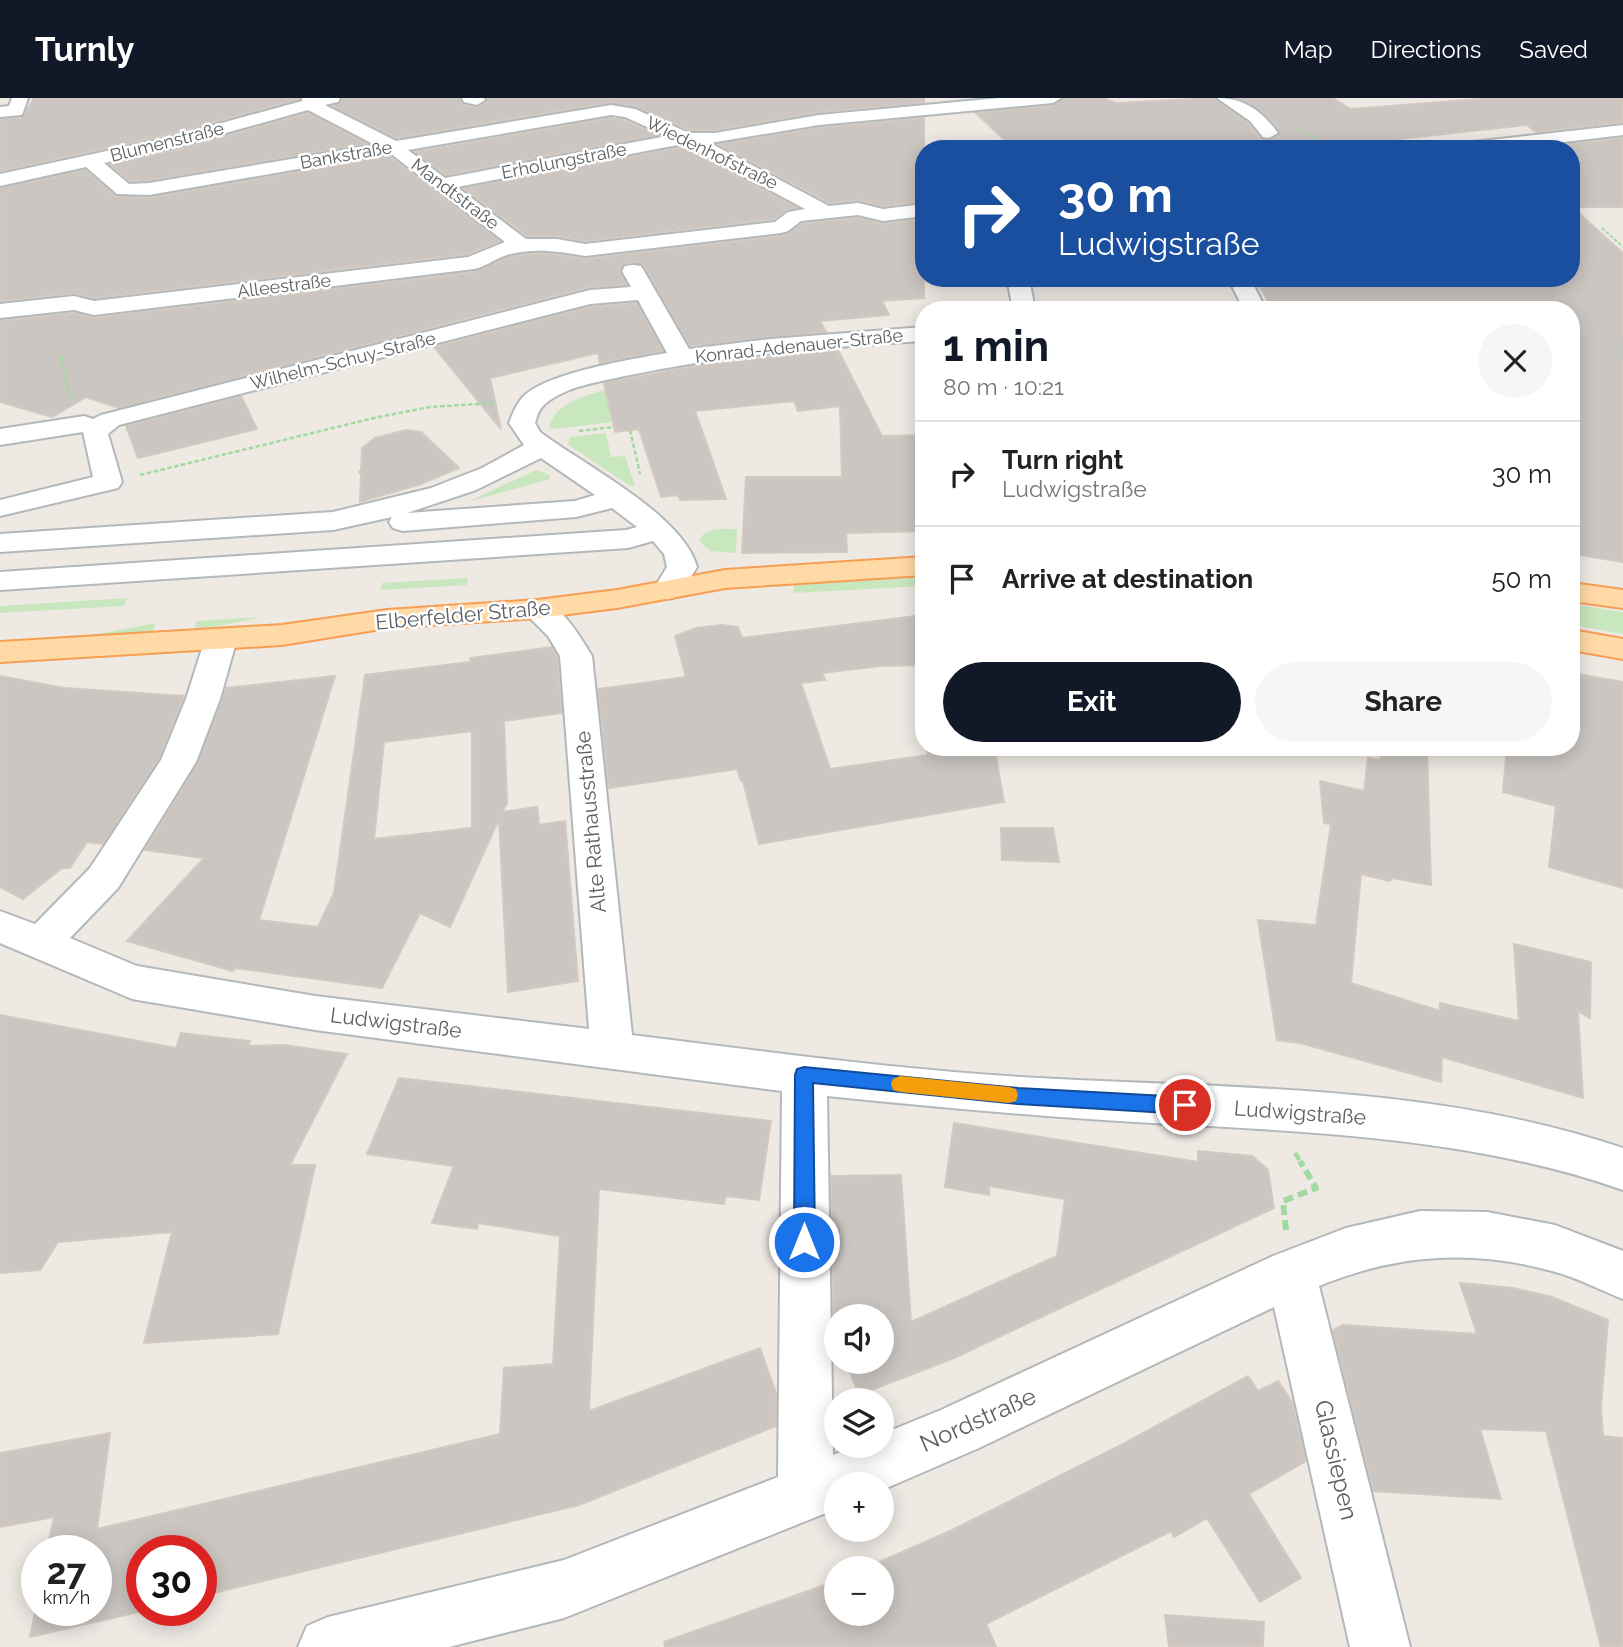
<!DOCTYPE html>
<html lang="en">
<head>
<meta charset="utf-8">
<style>
  :root { --surface:#fff; --page:#f6f6f6; --text:#222; --muted:#767676; --line:#e0e0e0; --accent:#111827 }
  body { margin:0; font-family:Raleway,sans-serif; background:var(--page); color:var(--text); height:100vh; display:flex; flex-direction:column; font-size:26px; white-space:nowrap }
  * { box-sizing:border-box; margin:0 }
  p { font-size:23px; color:var(--muted) }
  .icon { flex:none; width:38px; height:38px; fill:none; stroke:currentColor; stroke-width:2; stroke-linecap:round; stroke-linejoin:round }
  .map { position:relative; flex:1; overflow:hidden }
  .details { position:absolute; left:915px; top:203px; width:665px; height:455px; display:flex; flex-direction:column; background:var(--surface); border-radius:28px; box-shadow:0 4px 18px #0003 }
  .details>* { flex:none }
  .banner { position:absolute; left:915px; top:42px; width:665px; height:147px; border-radius:28px; box-shadow:0 4px 18px #0003; background:#1a4fa0; color:#fff; overflow:hidden }
  .controls { position:absolute; left:824px; top:1206px; display:grid; gap:14px }
  .controls a { display:grid; place-items:center; width:70px; height:70px; border-radius:50%; background:var(--surface); box-shadow:0 4px 18px #0003; font-size:35px }
  .speed { position:absolute; left:21px; top:1437px; display:flex; gap:14px; font-size:35px; font-weight:700; text-align:center }
  .speed>* { display:grid; place-content:center; width:91px; height:91px; border-radius:50%; background:var(--surface); box-shadow:0 4px 18px #0003; line-height:1 }
  .speed small { font-size:18px; font-weight:400 }
  .speed .limit { border:10px solid #d22; background:#fff; color:#111 }
  .pin { position:absolute; display:grid; place-items:center; width:60px; height:60px; color:#fff; margin:-30px; border:4px solid #fff; border-radius:50%; box-shadow:0 2px 7px #0007 }
  .me { position:absolute; width:77px; margin:-38px; rotate:0deg; stroke-linejoin:round; filter:drop-shadow(0 0 5px #0008) }
  .turn { display:flex; align-items:center; gap:24px; height:147px; padding:0 28px; font-size:32px }
  .turn .icon { width:91px; height:91px; stroke-width:2.5 }
  .turn b { display:block; font-size:49px; line-height:60px }
  .round { display:grid; place-items:center; flex:none; width:74px; height:74px; border-radius:37px; background:var(--page) }
  .head { display:flex; align-items:center; justify-content:space-between; height:119px; padding:0 28px }
  h1 { font-size:42px; font-weight:700; line-height:52px; color:var(--accent) }
  .primary-button { display:flex; gap:14px; margin-top:auto; padding:14px 28px }
  .primary-button a { flex:1; height:80px; border-radius:42px; background:var(--accent); color:#fff; font-size:28px; font-weight:700; line-height:80px; text-align:center }
  .primary-button a+a { background:var(--page); color:var(--text) }
  ul { padding:0; list-style:none }
  li { display:flex; align-items:center; gap:21px; height:105px; padding:0 28px; border-top:2px solid var(--line) }
  li div { flex:1 }
  li b { display:block; font-size:26px }
  li em { font-style:normal }
  header { display:flex; align-items:center; gap:42px; box-sizing:border-box; height:98px; padding:0 35px; background:var(--accent); color:#fff }
  header strong { font-size:33px }
  nav { display:flex; gap:38px; margin-inline-start:auto; font-size:24px }
  .map>svg:first-child { display:block }
  .green { fill:#c9e7be }
  .building { fill:#cbc6c2; stroke:#d3c9c1; stroke-width:2; fill-rule:evenodd }
  .lines { fill:none; stroke-linecap:round; stroke-linejoin:round }
  .minor-tunnel { stroke:#c9c7c3; stroke-width:24; stroke-dasharray:24 12; stroke-linecap:butt }
  .minor-casing { stroke:#b3b8bb; stroke-width:4 }
  .major-casing { stroke:#f89e52; stroke-width:4 }
  .path-far3 { stroke:#a0daa0; stroke-width:2; stroke-dasharray:3.5 2; stroke-linecap:butt }
  .path-far2 { stroke:#a0daa0; stroke-width:2.5; stroke-dasharray:4.5 2.5; stroke-linecap:butt }
  .path-far1 { stroke:#a0daa0; stroke-width:4.5; stroke-dasharray:8 3.5; stroke-linecap:butt }
  .path { stroke:#a0daa0; stroke-width:6; stroke-dasharray:10 5; stroke-linecap:butt }
  .minor { fill:#fff; fill-rule:evenodd }
  .major { fill:#ffdaa7; fill-rule:evenodd }
  .route { fill:#1a73e8; stroke:#114b97; stroke-width:2 }
  .slow { fill:#f59e0b }
  .labels { text-anchor:middle; stroke-width:5; stroke-linejoin:round; paint-order:stroke }
  .far-street-label { font-size:18px; fill:#5b6164; stroke:#fff }
  .street-label { font-size:21px; fill:#5b6164; stroke:#fff }
  .near-street-label { font-size:24px; fill:#5b6164; stroke:#fff }
</style>
</head>
<body>
<header>
<strong>Turnly</strong>
<nav><a>Map</a><a>Directions</a><a>Saved</a></nav>
</header>
<div class="map">
<svg width="1623" height="1549" viewBox="0 0 1623 1549">
  <rect width="100%" height="100%" fill="#eee9e3"/>
  <path class="green" d="M 605,292 L 612,324 L 555,331 L 549,329 C 555,306 584,298 605,292 Z
    M 606,335 L 611,359 L 625,358 L 635,388 L 630,388 L 567,346 L 571,339 Z
    M 536,372 L 550,377 L 550,381 L 467,404 Z
    M 737,431 L 736,455 L 710,453 L 699,442 C 706,428 723,431 737,431 Z
    M 924,479 L 924,488 L 794,495 L 793,486 Z
    M 468,480 L 467,487 L 381,492 L 382,485 Z
    M 127,500 L 124,508 L 0,515 L 0,508 Z
    M 1572,506 L 1623,514 L 1623,536 L 1572,527 Z
    M 262,519 L 194,533 L 197,523 Z
    M 156,525 L 152,535 L 86,538 Z"/>
  <path class="building" d="M 34,0 L 299,0 L 299,1 L 166,37 L 0,73 L 0,22 L 22,20 Z
    M 342,0 L 459,0 L 463,7 L 476,10 L 486,4 L 487,0 L 924,0 L 924,4 L 819,14 L 715,32 L 690,32 L 636,9 L 611,4 L 396,40 L 333,8 L 340,5 Z
    M 1064,0 L 1103,0 L 1116,5 L 1214,0 L 1248,25 L 1261,41 L 1269,43 L 1279,37 L 1280,33 L 1260,12 L 1237,0 L 1332,0 L 1351,11 L 1493,0 L 1623,0 L 1623,24 L 1536,34 L 1527,27 L 1309,51 L 1014,51 L 976,15 L 1053,8 Z
    M 308,15 L 367,46 L 149,82 L 130,83 L 110,66 L 177,52 Z
    M 611,20 L 624,22 L 658,37 L 446,77 L 414,54 Z
    M 924,20 L 924,103 L 883,108 L 858,102 L 830,105 L 718,46 L 819,30 Z
    M 1623,40 L 1623,109 L 1572,109 L 1572,51 L 1557,51 L 1554,48 Z
    M 683,49 L 797,110 L 786,112 L 774,121 L 585,143 L 557,138 L 527,138 L 463,90 Z
    M 389,58 L 500,143 L 467,156 L 94,200 L 74,195 L 0,203 L 0,90 L 85,72 L 115,98 L 149,100 Z
    M 1572,109 L 1623,155 L 1623,464 L 1572,456 L 1572,212 L 1273,212 L 1255,180 L 1572,180 Z
    M 858,120 L 883,126 L 924,121 L 924,200 L 882,203 L 889,217 L 820,223 L 826,234 L 690,248 L 643,167 L 633,164 L 625,165 L 620,172 L 627,187 L 589,189 L 119,310 L 86,299 L 52,319 L 0,304 L 0,223 L 74,215 L 94,220 L 474,174 L 505,160 L 524,156 L 554,156 L 585,161 L 781,138 L 802,126 Z
    M 637,205 L 663,253 L 600,265 L 598,255 L 490,280 L 501,331 L 434,249 L 590,209 Z
    M 835,252 L 838,257 L 838,252 L 882,338 L 924,337 L 924,433 L 846,435 L 847,454 L 742,455 L 746,379 L 842,379 L 840,308 L 798,313 L 794,303 L 695,313 L 726,401 L 680,402 L 678,397 L 661,399 L 639,331 L 615,334 L 604,285 L 700,267 Z
    M 241,298 L 257,331 L 138,360 L 126,328 Z
    M 406,332 L 421,334 L 459,370 L 421,386 L 360,404 L 362,350 L 375,340 Z
    M 924,517 L 924,567 L 880,568 L 822,575 L 825,582 L 801,585 L 830,671 L 928,657 L 927,649 L 986,649 L 987,653 L 995,653 L 1004,704 L 759,746 L 743,683 L 741,683 L 737,671 L 609,690 L 598,591 L 686,579 L 675,538 L 696,530 L 721,527 L 738,529 L 742,540 Z
    M 552,549 L 557,559 L 562,615 L 504,623 L 507,705 L 502,714 L 537,709 L 539,727 L 565,723 L 578,883 L 508,894 L 499,721 L 450,829 L 420,815 L 382,890 L 235,870 L 233,873 L 127,843 L 204,760 L 145,752 L 198,665 L 226,590 L 335,578 L 259,822 L 318,829 L 334,795 L 365,577 L 470,564 L 470,560 ZM 472,633 L 472,730 L 374,741 L 384,644 Z
    M 1572,575 L 1623,584 L 1623,790 L 1549,769 L 1556,708 L 1503,694 L 1507,649 L 1572,649 Z
    M 0,578 L 64,590 L 184,598 L 159,661 L 103,746 L 87,744 L 70,770 L 62,770 L 23,801 L 0,789 Z
    M 1381,649 L 1427,649 L 1431,787 L 1392,780 L 1390,783 L 1361,776 L 1351,885 L 1440,913 L 1440,905 L 1519,923 L 1514,846 L 1591,864 L 1590,920 L 1578,913 L 1583,1000 L 1442,959 L 1441,984 L 1300,945 L 1277,942 L 1258,822 L 1316,827 L 1331,726 L 1324,725 L 1320,683 L 1364,693 L 1368,660 L 1381,662 Z
    M 1001,730 L 1053,730 L 1059,764 L 1002,762 Z
    M 0,917 L 176,950 L 181,935 L 250,943 L 248,948 L 284,947 L 347,956 L 290,1067 L 315,1067 L 278,1236 L 144,1245 L 172,1134 L 58,1144 L 40,1172 L 0,1175 Z
    M 399,980 L 771,1023 L 759,1102 L 726,1098 L 724,1106 L 599,1091 L 589,1313 L 760,1250 L 776,1295 L 776,1328 L 579,1407 L 201,1498 L 201,1452 L 142,1452 L 142,1512 L 147,1512 L 30,1539 L 37,1505 L 37,1512 L 96,1512 L 96,1452 L 47,1452 L 54,1419 L 0,1429 L 0,1355 L 110,1335 L 97,1431 L 500,1336 L 504,1270 L 553,1266 L 560,1138 L 478,1125 L 477,1131 L 432,1125 L 454,1068 L 367,1056 Z
    M 954,1025 L 1198,1064 L 1198,1053 L 1252,1058 L 1268,1072 L 1274,1110 L 954,1260 L 859,1297 L 846,1264 L 882,1264 L 882,1218 L 836,1218 L 836,1240 L 834,1232 L 831,1078 L 901,1077 L 911,1224 L 1057,1158 L 1065,1101 L 989,1088 L 989,1097 L 945,1089 Z
    M 1460,1185 L 1513,1190 L 1552,1199 L 1608,1222 L 1601,1309 L 1603,1338 L 1623,1340 L 1623,1549 L 1601,1549 L 1546,1333 L 1480,1331 L 1501,1401 L 1373,1393 L 1333,1232 L 1343,1227 L 1477,1236 Z
    M 1248,1278 L 1258,1293 L 1278,1283 L 1292,1304 L 1306,1363 L 1249,1396 L 1301,1480 L 1260,1504 L 1207,1420 L 1174,1439 L 1171,1433 L 986,1526 L 996,1549 L 665,1549 L 664,1544 L 836,1483 L 836,1516 L 882,1516 L 882,1470 L 866,1470 L 950,1433 L 1121,1347 Z
    M 1165,1517 L 1264,1524 L 1263,1549 L 1169,1549 Z"/>
  <g class="lines">
    <path class="minor-tunnel" d="M 1572,251 L 1623,251"/>
    <defs>
      <path id="minor" d="M 12,0 L 28,0 L 22,17 L 0,19 L 0,9 L 9,8 Z
        M 302,0 L 340,0 L 338,4 L 325,7 L 396,43 L 611,7 L 635,11 L 689,35 L 715,35 L 819,17 L 999,0 L 1061,0 L 1053,5 L 819,27 L 710,45 L 829,108 L 858,105 L 883,111 L 924,106 L 924,118 L 883,123 L 858,117 L 801,123 L 788,133 L 781,135 L 585,158 C 559,153 529,149 504,158 C 493,162 485,169 474,171 L 94,217 L 74,212 L 0,220 L 0,206 L 74,198 L 94,203 L 468,159 L 505,144 L 390,55 L 149,97 L 117,96 L 86,69 L 0,88 L 0,76 L 167,40 L 302,3 ZM 308,12 L 375,47 L 149,85 L 129,86 L 104,65 L 176,49 ZM 611,17 L 625,19 L 667,38 L 445,80 L 408,52 ZM 683,46 L 805,111 L 788,114 L 775,124 L 585,146 L 557,141 L 526,141 L 457,89 Z
        M 462,0 L 484,0 L 485,2 L 477,7 L 464,4 Z
        M 1217,0 C 1244,0 1262,13 1278,35 L 1269,40 L 1263,39 L 1250,23 Z
        M 1623,27 L 1623,37 L 1505,51 L 1446,51 L 1455,46 Z
        M 633,167 L 641,168 L 644,173 L 689,251 L 771,241 L 924,229 L 924,243 C 824,249 724,257 625,278 C 599,284 566,288 545,306 C 539,311 537,318 535,325 L 540,334 C 584,367 683,417 697,469 L 679,498 L 668,501 L 657,498 L 653,492 L 667,469 L 664,456 L 653,443 L 628,450 L 0,492 L 0,474 L 626,432 L 637,429 L 612,410 L 576,419 L 403,433 L 393,430 L 389,424 L 392,419 L 333,432 L 0,454 L 0,436 L 333,414 L 431,390 L 482,370 L 524,347 L 509,325 C 513,315 517,304 525,297 C 551,274 633,261 667,255 L 638,202 L 590,206 L 119,327 L 108,336 L 122,384 L 118,390 L 0,418 L 0,402 L 93,379 L 83,334 L 0,347 L 0,331 L 84,318 L 93,321 L 101,317 L 590,192 L 631,189 L 622,173 L 625,168 ZM 541,360 L 595,397 L 575,403 L 407,415 L 476,392 Z
        M 1007,180 L 1029,180 L 1035,212 L 1013,212 Z
        M 1228,180 L 1250,180 L 1266,212 L 1244,212 Z
        M 537,502 C 564,508 578,536 592,558 L 632,937 C 761,953 891,971 1021,979 C 1221,991 1431,985 1623,1050 L 1623,1092 C 1473,1039 1311,1034 1153,1025 C 1044,1019 935,1009 827,998 L 833,1357 L 855,1348 L 882,1348 L 882,1336 L 941,1312 L 1273,1158 L 1346,1130 L 1420,1113 L 1487,1114 L 1555,1127 L 1623,1153 L 1623,1201 C 1600,1192 1576,1179 1552,1173 C 1471,1151 1397,1156 1319,1188 L 1410,1549 L 1350,1549 L 1274,1209 L 979,1350 L 882,1392 L 882,1386 L 836,1386 L 836,1411 L 564,1520 L 449,1549 L 298,1549 L 307,1528 L 328,1519 L 564,1462 L 778,1379 L 782,993 L 315,932 L 132,901 L 0,845 L 0,813 L 35,826 L 90,770 L 161,662 L 186,601 L 205,541 L 210,534 L 221,531 L 232,534 L 237,541 L 220,601 L 196,664 L 118,790 L 70,840 L 137,868 L 315,898 L 589,931 L 560,558 L 548,538 L 521,511 L 526,504 Z"/>
      <path id="major" d="M 924,459 L 924,477 L 725,490 L 617,510 L 537,520 L 387,530 L 282,547 L 0,564 L 0,544 L 282,527 L 387,512 L 537,502 L 617,492 L 725,472 Z
        M 1572,485 L 1623,492 L 1623,510 L 1572,503 Z
        M 1572,532 L 1623,541 L 1623,561 L 1572,552 Z"/>
    </defs>
    <use href="#minor" class="minor-casing"/>
    <use href="#major" class="major-casing"/>
    <path class="path-far3" d="M 1297,30 L 1328,49
      M 1602,130 L 1623,149"/>
    <path class="path-far2" d="M 61,258 L 68,290 L 74,300
      M 630,332 L 640,376
      M 579,333 L 614,329
      M 359,375 L 361,373
      M 140,377 L 374,320 L 430,309 L 494,305"/>
    <path class="path-far1" d="M 1295,1055 L 1301,1064"/>
    <path class="path" d="M 1286,1132 L 1283,1103 L 1316,1090 L 1300,1063"/>
    <use href="#minor" class="minor"/>
    <use href="#major" class="major"/>
  </g>
  <path class="route" d="M 804,969 L 1018,990 L 1185,999 L 1191,1002 L 1194,1007 L 1191,1013 L 1185,1016 L 1018,1006 L 813,985 L 815,1144 L 812,1151 L 804,1154 L 797,1151 L 794,1144 L 795,977 L 797,971 Z"/>
  <path class="slow" d="M 900,978 L 1009,989 L 1016,991 L 1018,997 L 1016,1003 L 1009,1005 L 900,994 L 893,992 L 891,986 L 893,981 Z"/>
  <g class="labels">
    <g class="far-street-label">
      <text transform="translate(167 44) rotate(-14)" y="6">Blumenstraße</text>
      <text transform="translate(712 55) rotate(26)" y="6">Wiedenhofstraße</text>
      <text transform="translate(346 57) rotate(-10)" y="6">Bankstraße</text>
      <text transform="translate(564 63) rotate(-11)" y="6">Erholungstraße</text>
      <text transform="translate(455 96) rotate(37)" y="6">Mandtstraße</text>
      <text transform="translate(284 188) rotate(-7)" y="6">Alleestraße</text>
      <text transform="translate(799 248) rotate(-6)" y="6">Konrad-Adenauer-Straße</text>
      <text transform="translate(343 263) rotate(-14)" y="6">Wilhelm-Schuy-Straße</text>
    </g>
    <g class="street-label">
      <text transform="translate(463 517) rotate(-5)" y="7">Elberfelder Straße</text>
      <text transform="translate(591 724) rotate(-95)" y="7">Alte Rathausstraße</text>
      <text transform="translate(396 925) rotate(7)" y="7">Ludwigstraße</text>
      <text transform="translate(1300 1015) rotate(4)" y="7">Ludwigstraße</text>
    </g>
    <g class="near-street-label">
      <text transform="translate(978 1322) rotate(-24)" y="8">Nordstraße</text>
      <text transform="translate(1336 1362) rotate(77)" y="8">Glassiepen</text>
    </g>
  </g>
</svg>
<div class="controls">
<a><svg class="icon" aria-label="sound" viewBox="0 0 24 24"><path d="M4 9h4l5-4v14l-5-4H4zM17 9q2 3 0 6"/></svg></a>
<a><svg class="icon" aria-label="layers" viewBox="0 0 24 24"><path d="M12 4l9 5-9 5-9-5zM3 14l9 5 9-5"/></svg></a>
<a>+</a>
<a>−</a>
</div>
<div class="speed"><div>27<small>km/h</small></div><div class="limit">30</div></div>
<div class="pin" style="left:1185px;top:1007px;background:#d93025"><svg class="icon" aria-label="arrive" viewBox="0 0 24 24"><path d="M6 21V4h12l-3 4 3 4H6"/></svg></div>
<svg class="me" style="left:804px;top:1144px" viewBox="-20 -20 40 40"><circle r="17" fill="#1a73e8" stroke="#fff" stroke-width="3"/><path d="M0-11L8 9 0 5-8 9z" fill="#fff"/></svg>
<div class="banner">
<div class="turn"><svg class="icon" aria-label="right" viewBox="0 0 24 24"><path d="M7 20v-9h11M14 6l5 5-5 5"/></svg><div><b>30 m</b>Ludwigstraße</div></div>
</div>
<section class="details">
<div class="head"><div><h1>1 min</h1><p>80 m · 10:21</p></div><a class="round"><svg class="icon" aria-label="close" viewBox="0 0 24 24"><path d="M6 6l12 12M18 6L6 18"/></svg></a></div>
<ul>
<li><svg class="icon" aria-label="right" viewBox="0 0 24 24"><path d="M7 20v-9h11M14 6l5 5-5 5"/></svg><div><b>Turn right</b><p>Ludwigstraße</p></div><em>30 m</em></li>
<li><svg class="icon" aria-label="arrive" viewBox="0 0 24 24"><path d="M6 21V4h12l-3 4 3 4H6"/></svg><div><b>Arrive at destination</b></div><em>50 m</em></li>
</ul>
<div class="primary-button"><a>Exit</a><a>Share</a></div>
</section>
</div>
</body>
</html>
